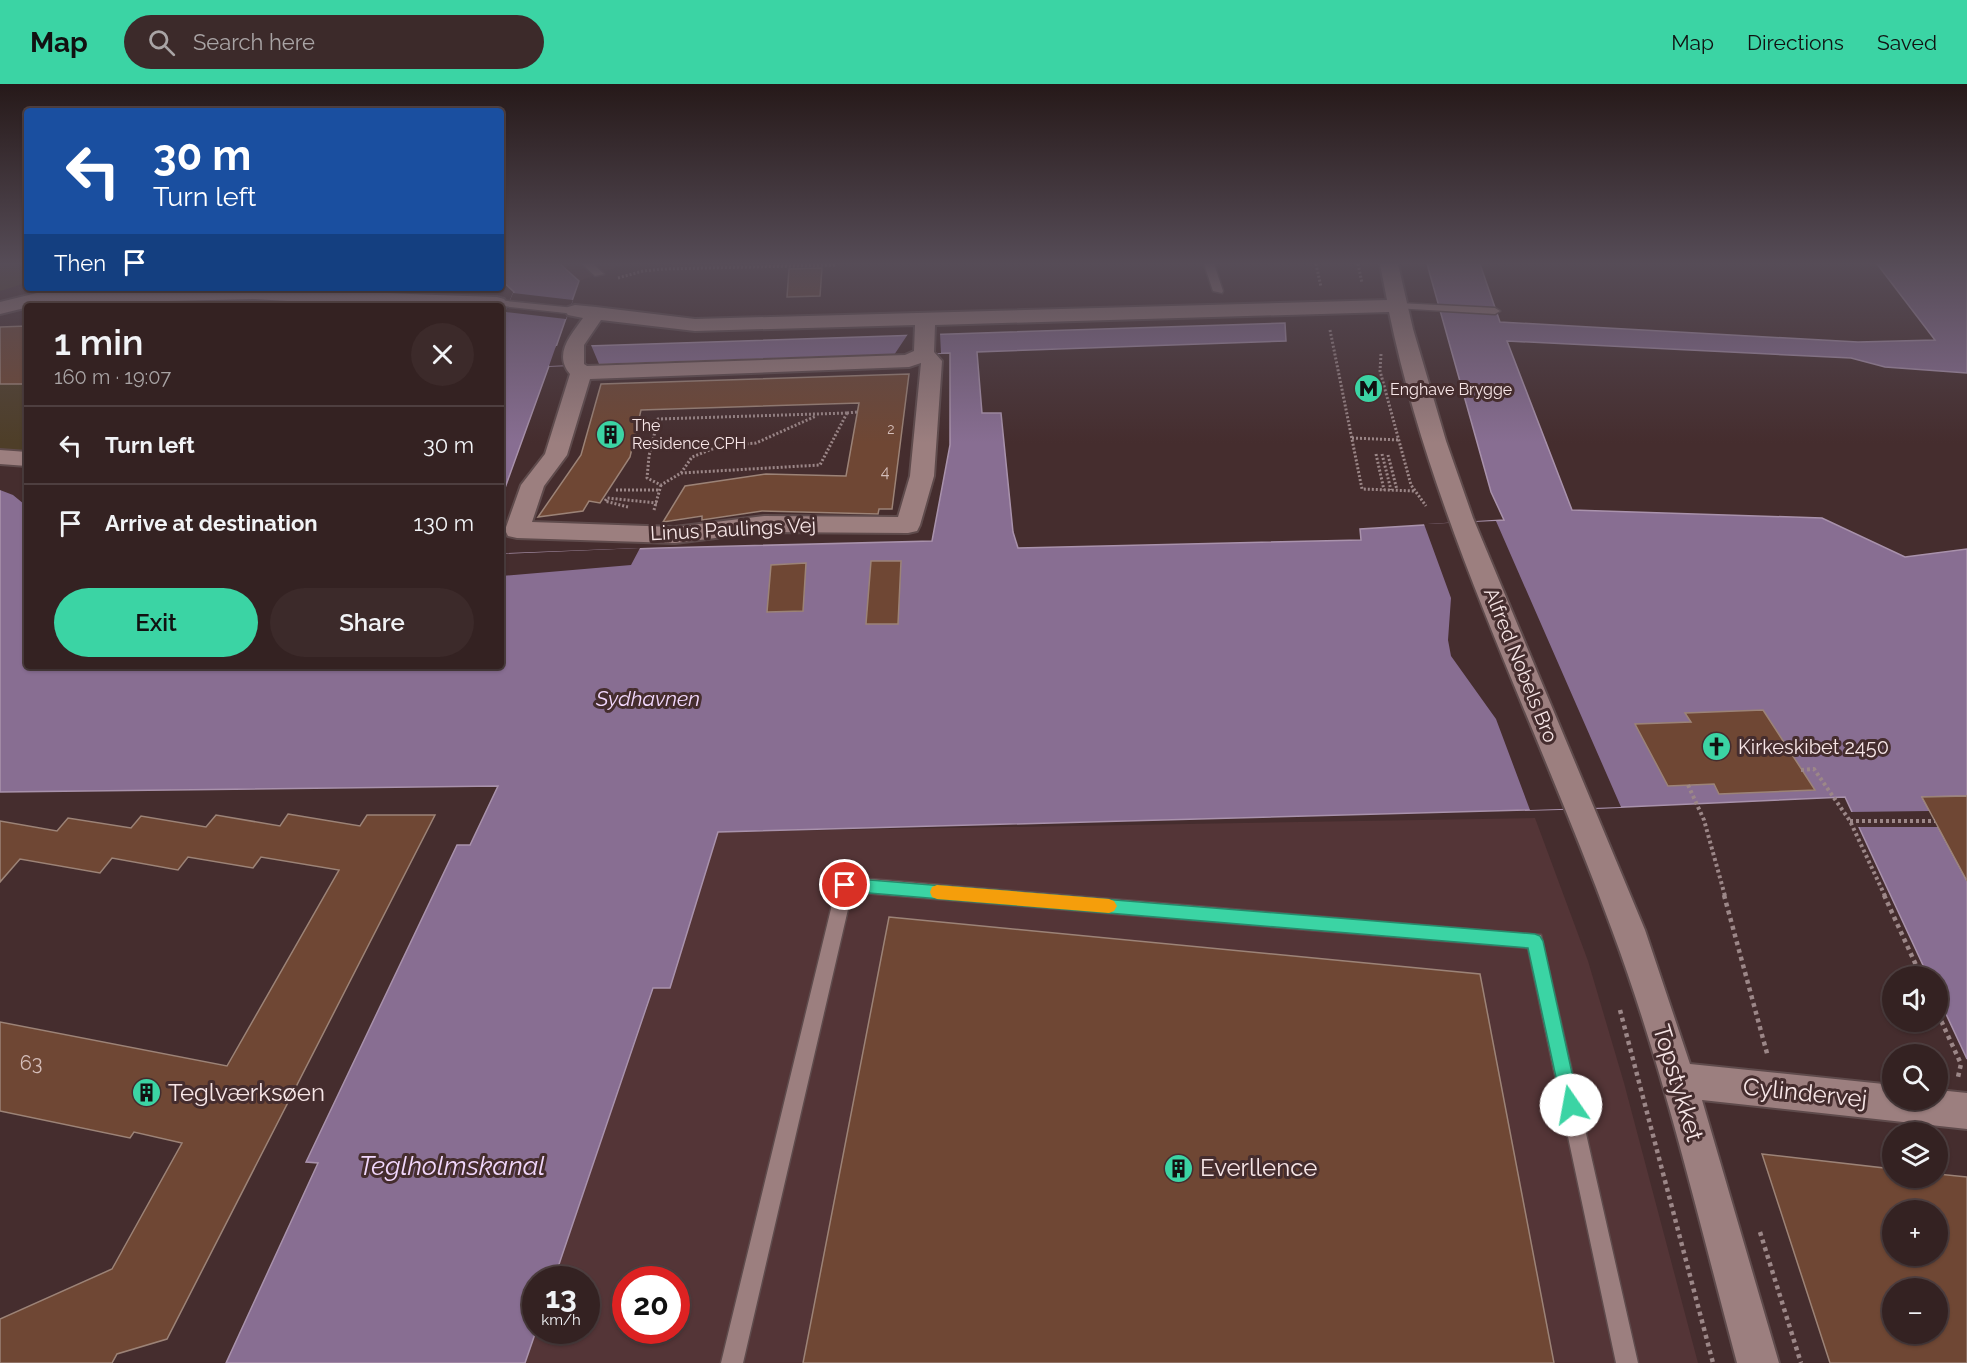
<!DOCTYPE html>
<html lang="en">
<head>
<meta charset="utf-8">
<style>
  :root { --surface:#342222; --page:#3c2a2a; --text:#f1f3f6; --muted:#a9a4a5; --line:#4e3f40; --accent:#3bd4a4 }
  body { margin:0; font-family:Raleway,sans-serif; background:var(--page); color:var(--text); height:100vh; display:flex; flex-direction:column; font-size:22px; white-space:nowrap }
  * { box-sizing:border-box; margin:0 }
  p { font-size:20px; color:var(--muted) }
  .icon { flex:none; width:33px; height:33px; fill:none; stroke:currentColor; stroke-width:2; stroke-linecap:round; stroke-linejoin:round }
  .map { position:relative; flex:1; overflow:hidden }
  .sheet { position:absolute; left:24px; top:219px; width:480px; height:366px; display:flex; flex-direction:column; background:var(--surface); border-radius:6px; box-shadow:0 2px 4px #0004,0 0 0 2px var(--line) }
  .sheet>* { flex:none }
  .guide { position:absolute; left:24px; top:24px; width:480px; height:183px; border-radius:6px; box-shadow:0 2px 4px #0004,0 0 0 2px var(--line); background:#1a4fa0; color:#fff; overflow:hidden }
  .controls { position:absolute; left:1882px; top:882px; display:grid; gap:12px }
  .controls a { display:grid; place-items:center; width:66px; height:66px; border-radius:50%; background:var(--surface); box-shadow:0 2px 4px #0004,0 0 0 2px var(--line); font-size:30px }
  .speed { position:absolute; left:522px; top:1182px; display:flex; gap:12px; font-size:30px; font-weight:700; text-align:center }
  .speed>* { display:grid; place-content:center; width:78px; height:78px; border-radius:50%; background:var(--surface); box-shadow:0 2px 4px #0004,0 0 0 2px var(--line); line-height:1 }
  .speed small { font-size:15px; font-weight:400 }
  .speed .limit { border:9px solid #d22; background:#fff; color:#111 }
  .pin { position:absolute; display:grid; place-items:center; width:51px; height:51px; color:#fff; margin:-26px; border:3px solid #fff; border-radius:50%; box-shadow:0 2px 6px #0007 }
  .me { position:absolute; width:66px; margin:-33px; rotate:348deg; stroke-linejoin:round; filter:drop-shadow(0 0 4px #0008) }
  .turn { display:flex; align-items:center; gap:21px; height:126px; padding:0 30px; font-size:27px }
  .turn .icon { width:78px; height:78px; stroke-width:2.5 }
  .turn b { display:block; font-size:42px; line-height:51px }
  .then { display:flex; align-items:center; height:57px; padding:0 30px; background:#0003; gap:12px; font-size:22px }
  .round { display:grid; place-items:center; flex:none; width:63px; height:63px; border-radius:32px; background:var(--page) }
  .head { display:flex; align-items:center; justify-content:space-between; height:102px; padding:0 30px }
  h1 { font-size:36px; font-weight:600; line-height:45px }
  .cta { display:flex; gap:12px; margin-top:auto; padding:12px 30px }
  .cta a { flex:1; height:69px; border-radius:36px; background:var(--accent); color:#111; font-size:24px; font-weight:600; line-height:69px; text-align:center }
  .cta a+a { background:var(--page); color:var(--text) }
  ul { padding:0; list-style:none }
  li { display:flex; align-items:center; gap:18px; height:78px; padding:0 30px; border-top:2px solid var(--line) }
  li div { flex:1 }
  li b { display:block; font-size:22px }
  li em { font-style:normal }
  header { display:flex; align-items:center; gap:36px; box-sizing:border-box; height:84px; padding:0 30px; background:var(--accent); color:#111 }
  header strong { font-size:28px }
  nav { display:flex; gap:33px; margin-inline-start:auto; font-size:21px }
  .search { width:420px; height:54px; background:var(--page); display:flex; align-items:center; gap:15px; box-sizing:border-box; padding:0 21px; border-radius:33px; color:var(--muted); font-size:22px }
  .map>svg:first-child { display:block }
  .built { fill:#543537; fill-rule:evenodd }
  .green { fill:#4e3e28 }
  .water { fill:#886e92; stroke:#a992ac; stroke-width:1.5 }
  .pier { fill:#452d2e }
  .building { fill:#6f4734; stroke:#9c8377; stroke-width:1.5; fill-rule:evenodd }
  .lines { fill:none; stroke-linecap:round; stroke-linejoin:round }
  .lane-casing { stroke:#5f4b4c; stroke-width:3 }
  .street-casing { stroke:#5f4b4c; stroke-width:4 }
  .path-far2 { stroke:#9c8788; stroke-width:3; stroke-dasharray:2 2; stroke-linecap:butt }
  .path-far1 { stroke:#9c8788; stroke-width:4; stroke-dasharray:3 3; stroke-linecap:butt }
  .path { stroke:#9c8788; stroke-width:4.5; stroke-dasharray:4 4; stroke-linecap:butt }
  .lane { fill:#9c7f7f; fill-rule:evenodd }
  .street { fill:#9c7f7f; fill-rule:evenodd }
  .route { fill:#3bd4a4; stroke:#268a6b; stroke-width:1.5 }
  .slow { fill:#f59e0b }
  .labels { text-anchor:middle; stroke-width:6; stroke-linejoin:round; paint-order:stroke }
  .far-number-label { font-size:14px; fill:#d5beba }
  .far-poi-label { font-size:16px; fill:#f7e6e7; stroke:#452d2e; text-anchor:start }
  .number-label { font-size:16px; fill:#d5beba }
  .street-label { font-size:20px; fill:#f7e6e7; stroke:#452d2e }
  .poi-label { font-size:20px; fill:#f7e6e7; stroke:#452d2e; text-anchor:start }
  .near-number-label { font-size:20px; fill:#d5beba }
  .water-label { font-size:21px; font-style:italic; fill:#f2d8fd; stroke:#452d2e }
  .near-street-label { font-size:24px; fill:#f7e6e7; stroke:#452d2e }
  .near-poi-label { font-size:24px; fill:#f7e6e7; stroke:#452d2e; text-anchor:start }
  .near-water-label { font-size:26px; font-style:italic; fill:#f2d8fd; stroke:#452d2e }
</style>
</head>
<body>
<header>
<strong>Map</strong>
<div class="search"><svg class="icon" aria-label="search" viewBox="0 0 24 24"><circle cx="10" cy="10" r="6"/><path d="M15 15l6 6"/></svg>Search here</div>
<nav><a>Map</a><a>Directions</a><a>Saved</a></nav>
</header>
<div class="map">
<svg width="1967" height="1279" viewBox="0 0 1967 1279">
  <rect width="100%" height="100%" fill="#452d2e"/>
  <path class="built" d="M 560,180 L 626,180 L 579,197 Z
    M 1535,734 L 1588,877 L 1624,999 L 1698,1279 L 525,1279 L 536,1247 L 586,1246 L 586,1196 L 554,1195 L 654,904 L 670,904 L 717,748 ZM 626,1196 L 676,1196 L 676,1246 L 626,1246 Z"/>
  <path class="green" d="M 0,180 L 16,180 L 26,199 L 0,207 Z
    M 0,300 L 27,300 L 27,383 L 0,380 Z"/>
  <path class="water" d="M 501,180 L 560,180 L 579,197 L 556,263 L 1285,239 L 1286,257 L 977,268 L 982,329 L 1001,329 L 1013,448 L 1018,464 L 1361,456 L 1360,445 L 1504,436 L 1491,408 L 1427,180 L 1480,180 L 1500,238 L 1858,258 L 1935,256 L 1877,180 L 1967,180 L 1967,289 L 1885,283 L 1851,274 L 1507,257 L 1572,426 L 1822,434 L 1905,473 L 1967,465 L 1967,712 L 1922,713 L 1967,797 L 1967,975 L 1938,913 L 1938,892 L 1928,892 L 1845,713 L 1603,724 L 718,748 L 670,904 L 653,904 L 554,1195 L 536,1196 L 536,1247 L 525,1279 L 226,1279 L 318,1079 L 306,1078 L 457,761 L 470,761 L 498,702 L 0,708 L 0,380 L 27,383 L 27,582 L 501,582 L 501,470 L 660,464 L 932,457 L 950,361 L 950,269 L 549,282 L 501,415 L 501,240 L 514,208 L 501,196 Z"/>
  <path class="pier" d="M 513,209 L 573,216 L 566,235 L 505,228 Z
    M 940,249 L 941,269 L 894,271 L 908,250 Z
    M 591,261 L 599,280 L 549,282 L 556,262 Z
    M 0,380 L 27,383 L 27,427 L 24,420 L 13,411 L 0,406 Z
    M 1496,437 L 1621,723 L 1530,726 L 1496,635 L 1451,572 L 1448,556 L 1451,514 L 1424,440 Z
    M 640,464 L 631,481 L 501,492 L 501,470 Z
    M 1930,727 L 1938,743 L 1858,743 L 1849,728 Z"/>
  <path class="building" d="M 822,184 L 820,212 L 787,213 L 789,185 Z
    M 27,242 L 27,300 L 0,300 L 0,243 Z
    M 909,290 L 892,425 L 879,425 L 878,430 L 762,427 L 702,436 L 702,432 L 663,438 L 685,402 L 766,390 L 846,392 L 859,319 L 641,326 L 630,373 L 600,419 L 589,417 L 583,427 L 538,433 L 581,371 L 601,300 Z
    M 871,477 L 901,477 L 898,540 L 866,540 Z
    M 806,479 L 803,527 L 767,528 L 771,481 Z
    M 1763,626 L 1815,706 L 1719,710 L 1714,700 L 1668,702 L 1635,640 L 1691,638 L 1685,629 Z
    M 1967,712 L 1967,797 L 1922,713 Z
    M 288,730 L 360,742 L 367,731 L 435,731 L 167,1255 L 117,1270 L 112,1279 L 0,1279 L 0,1235 L 112,1185 L 182,1059 L 134,1048 L 130,1054 L 0,1027 L 0,938 L 227,982 L 339,786 L 261,773 L 253,784 L 188,773 L 178,786 L 112,774 L 100,789 L 20,775 L 0,798 L 0,737 L 57,747 L 68,734 L 131,744 L 141,732 L 206,743 L 216,731 L 280,742 Z
    M 889,833 L 1480,890 L 1554,1279 L 803,1279 Z
    M 1762,1070 L 1893,1085 L 1893,1094 L 1938,1094 L 1938,1090 L 1967,1093 L 1967,1279 L 1830,1279 ZM 1893,1126 L 1938,1126 L 1938,1172 L 1893,1172 ZM 1893,1204 L 1938,1204 L 1938,1250 L 1893,1250 Z"/>
  <g class="lines">
    <defs>
      <path id="lane" d="M 582,180 L 593,180 L 604,190 L 595,192 Z
        M 1204,180 L 1214,180 L 1223,207 L 1222,209 L 1213,207 Z
        M 497,216 L 575,224 L 580,227 L 575,230 L 493,221 L 493,217 Z
        M 1399,219 L 1495,224 L 1500,227 L 1495,230 L 1395,224 L 1394,222 Z
        M 845,793 L 1541,851 L 1638,1279 L 1616,1279 L 1528,864 L 852,808 L 743,1279 L 721,1279 L 837,800 L 839,795 Z"/>
      <path id="street" d="M 1380,180 L 1398,180 L 1413,245 L 1446,357 L 1473,434 L 1645,846 L 1690,980 L 1893,1001 L 1893,1016 L 1938,1016 L 1938,1006 L 1967,1009 L 1967,1045 L 1702,1016 L 1779,1279 L 1737,1279 C 1698,1134 1664,986 1612,846 C 1538,642 1433,441 1389,228 L 935,241 L 934,268 L 942,277 L 934,392 L 920,441 L 917,447 L 908,449 L 764,448 L 675,459 L 517,454 L 508,452 L 505,446 L 521,401 L 545,370 L 570,290 C 553,270 571,251 583,234 L 568,231 L 565,227 L 568,223 L 575,221 L 596,223 L 695,235 L 1387,216 ZM 601,236 L 695,247 L 915,241 L 914,267 L 905,271 L 587,282 L 584,280 L 584,261 ZM 921,279 L 910,392 L 898,433 L 764,432 L 675,443 L 532,438 L 544,402 L 567,371 L 590,295 L 909,283 Z
        M 219,204 C 311,204 404,211 497,213 L 504,215 L 507,219 L 501,224 L 501,222 L 354,221 L 254,215 L 41,220 L 0,230 L 0,218 L 41,208 Z
        M 0,366 L 27,368 L 27,382 L 0,380 Z"/>
    </defs>
    <use href="#lane" class="lane-casing"/>
    <use href="#street" class="street-casing"/>
    <path class="path-far2" d="M 1316,180 L 1321,203
      M 1358,180 L 1362,199
      M 618,194 L 643,187 L 663,185 L 836,181
      M 1330,246 L 1362,405 L 1415,407
      M 1381,270 L 1380,287 L 1411,401 L 1426,422
      M 847,329 L 857,328
      M 847,329 L 820,381 L 681,389 L 661,401 L 647,394 L 649,372 L 658,335 Z
      M 1352,354 L 1399,356
      M 1376,370 L 1384,406
      M 1382,370 L 1391,406
      M 1388,371 L 1397,406
      M 681,389 L 692,373 L 720,362 L 756,359 L 816,332
      M 616,406 L 660,406
      M 628,423 L 605,417 L 607,414 L 657,419
      M 654,426 L 661,401"/>
    <path class="path-far1" d="M 1801,686 L 1814,685 L 1850,737 L 1885,812
      M 1688,701 L 1704,736 L 1725,812
      M 1850,737 L 1935,737"/>
    <path class="path" d="M 1724,811 L 1768,973
      M 1884,811 L 1921,892
      M 1620,926 L 1713,1279
      M 1938,930 L 1961,980 L 1958,993
      M 1760,1148 L 1801,1279"/>
    <use href="#lane" class="lane"/>
    <use href="#street" class="street"/>
  </g>
  <linearGradient id="sky" x2="0" y2="1"><stop stop-color="#261919"/><stop offset="0.5" stop-color="#564c57"/><stop offset="1" stop-color="#564c57" stop-opacity="0"/></linearGradient>
  <rect width="1967" height="359" fill="url(#sky)"/>
  <path class="route" d="M 845,794 L 1535,850 L 1540,852 L 1543,857 L 1579,1021 L 1577,1028 L 1571,1030 L 1564,1028 L 1562,1021 L 1528,864 L 845,807 L 840,805 L 837,801 L 840,796 Z"/>
  <path class="slow" d="M 937,801 L 1109,815 L 1114,817 L 1117,822 L 1114,827 L 1109,829 L 937,815 L 932,813 L 930,808 L 932,803 Z"/>
  <defs>
    <symbol id="metro-disc" viewBox="-11 -11 22 22"><circle r="9.5" fill="#3bd4a4" stroke="#452d2e"/><path d="M-5.5 5V-5H-3L0 0L3-5H5.5V5H3V-.5L0 4L-3-.5V5Z" fill="#111"/></symbol>
    <symbol id="building-disc" viewBox="-11 -11 22 22"><circle r="9.5" fill="#3bd4a4" stroke="#452d2e"/><path d="M-4-6H4V6H1V3H-1V6H-4ZM-2.5-4.3h1.7v1.8h-1.7ZM.8-4.3h1.7v1.8H.8ZM-2.5-1h1.7V.8h-1.7ZM.8-1h1.7V.8H.8Z" fill="#111"/></symbol>
    <symbol id="church-disc" viewBox="-11 -11 22 22"><circle r="9.5" fill="#3bd4a4" stroke="#452d2e"/><path d="M-1.2-6h2.4v3.5h3.3v2.4h-3.3V6h-2.4V-.1h-3.3v-2.4h3.3Z" fill="#111"/></symbol>
  </defs>
  <g fill-rule="evenodd">
    <use href="#metro-disc" x="1352" y="288" width="33" height="33"/>
    <use href="#building-disc" x="594" y="334" width="33" height="33"/>
    <use href="#church-disc" x="1700" y="646" width="33" height="33"/>
    <use href="#building-disc" x="130" y="992" width="33" height="33"/>
    <use href="#building-disc" x="1162" y="1068" width="33" height="33"/>
  </g>
  <g class="labels">
    <g class="far-number-label">
      <text x="891" y="350">2</text>
    </g>
    <g class="far-poi-label">
      <text x="1390" y="311">Enghave Brygge</text>
      <text x="632" y="347">The<tspan x="632" dy="18">Residence CPH</tspan></text>
    </g>
    <g class="number-label">
      <text x="885" y="393">4</text>
    </g>
    <g class="street-label">
      <text transform="translate(733 445) rotate(-3)" y="7">Linus Paulings Vej</text>
      <text transform="translate(1521 581) rotate(68)" y="7">Alfred Nobels Bro</text>
    </g>
    <g class="poi-label">
      <text x="1738" y="670">Kirkeskibet 2450</text>
    </g>
    <g class="near-number-label">
      <text x="31" y="986">63</text>
    </g>
    <g class="water-label">
      <text x="648" y="622">Sydhavnen</text>
    </g>
    <g class="near-street-label">
      <text transform="translate(1678 999) rotate(73)" y="8">Topstykket</text>
      <text transform="translate(1805 1009) rotate(6)" y="8">Cylindervej</text>
    </g>
    <g class="near-poi-label">
      <text x="168" y="1017">Teglværksøen</text>
      <text x="1200" y="1092">Everllence</text>
    </g>
    <g class="near-water-label">
      <text x="452" y="1091">Teglholmskanal</text>
    </g>
  </g>
</svg>
<div class="controls">
<a><svg class="icon" aria-label="sound" viewBox="0 0 24 24"><path d="M4 9h4l5-4v14l-5-4H4zM17 9q2 3 0 6"/></svg></a>
<a><svg class="icon" aria-label="search" viewBox="0 0 24 24"><circle cx="10" cy="10" r="6"/><path d="M15 15l6 6"/></svg></a>
<a><svg class="icon" aria-label="layers" viewBox="0 0 24 24"><path d="M12 4l9 5-9 5-9-5zM3 14l9 5 9-5"/></svg></a>
<a>+</a>
<a>−</a>
</div>
<div class="speed"><div>13<small>km/h</small></div><div class="limit">20</div></div>
<div class="pin" style="left:845px;top:801px;background:#d93025"><svg class="icon" aria-label="arrive" viewBox="0 0 24 24"><path d="M6 21V4h12l-3 4 3 4H6"/></svg></div>
<svg class="me" style="left:1571px;top:1021px" viewBox="-20 -20 40 40"><circle r="19" fill="#fff"/><path d="M0-13L10 11 0 6-10 11z" fill="#3bd4a4"/></svg>
<div class="guide">
<div class="turn"><svg class="icon" aria-label="left" viewBox="0 0 24 24"><path d="M17 20v-9H6M10 6l-5 5 5 5"/></svg><div><b>30 m</b>Turn left</div></div>
<div class="then">Then<svg class="icon" aria-label="arrive" viewBox="0 0 24 24"><path d="M6 21V4h12l-3 4 3 4H6"/></svg></div>
</div>
<section class="sheet">
<div class="head"><div><h1>1 min</h1><p>160 m · 19:07</p></div><a class="round"><svg class="icon" aria-label="close" viewBox="0 0 24 24"><path d="M6 6l12 12M18 6L6 18"/></svg></a></div>
<ul>
<li><svg class="icon" aria-label="left" viewBox="0 0 24 24"><path d="M17 20v-9H6M10 6l-5 5 5 5"/></svg><div><b>Turn left</b></div><em>30 m</em></li>
<li><svg class="icon" aria-label="arrive" viewBox="0 0 24 24"><path d="M6 21V4h12l-3 4 3 4H6"/></svg><div><b>Arrive at destination</b></div><em>130 m</em></li>
</ul>
<div class="cta"><a>Exit</a><a>Share</a></div>
</section>
</div>
</body>
</html>
